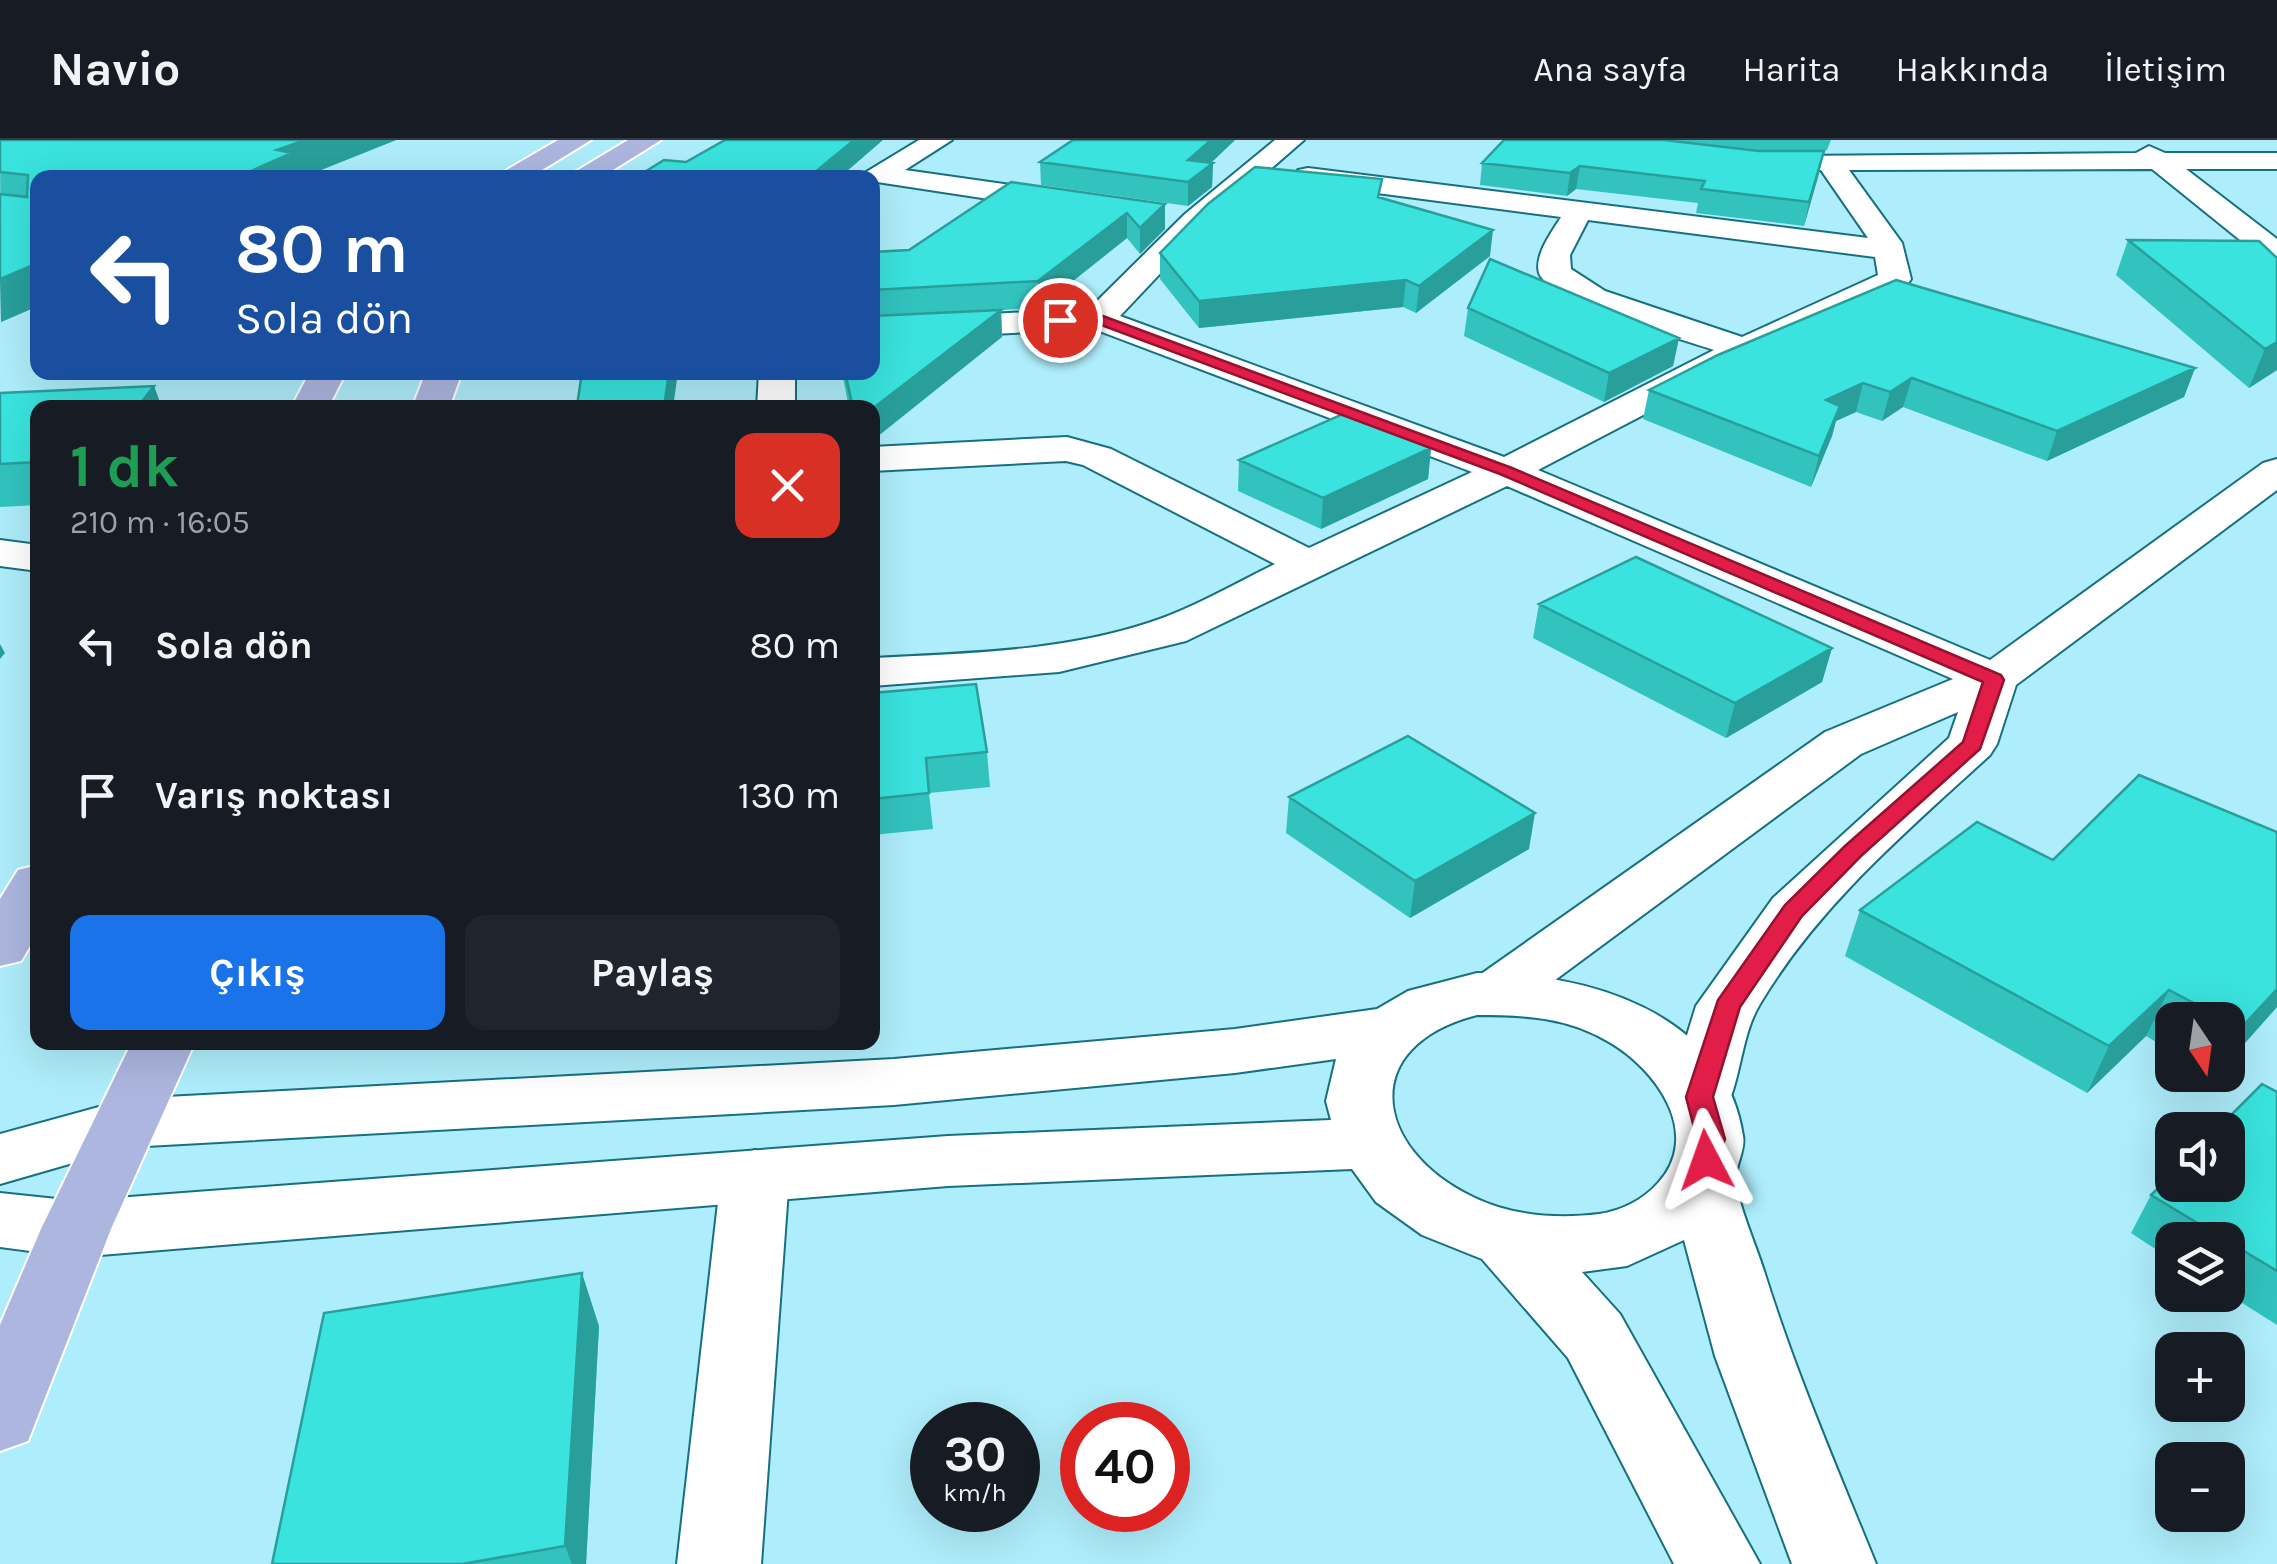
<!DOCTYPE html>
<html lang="tr">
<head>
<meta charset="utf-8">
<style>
  :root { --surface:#171b24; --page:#20242c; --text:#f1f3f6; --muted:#9ea1a6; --line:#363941; --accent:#1a73e8 }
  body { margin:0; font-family:Karla,sans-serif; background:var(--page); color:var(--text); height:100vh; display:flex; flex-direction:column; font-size:38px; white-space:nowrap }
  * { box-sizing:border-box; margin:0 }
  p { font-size:32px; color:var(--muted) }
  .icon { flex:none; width:55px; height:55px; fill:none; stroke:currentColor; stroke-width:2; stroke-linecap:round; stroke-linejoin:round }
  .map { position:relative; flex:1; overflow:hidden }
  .panel { position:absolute; left:30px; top:260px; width:850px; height:650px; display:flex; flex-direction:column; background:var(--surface); border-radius:20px; box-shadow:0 10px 40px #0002 }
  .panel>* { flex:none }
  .hud { position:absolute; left:30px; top:30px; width:850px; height:210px; border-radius:20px; box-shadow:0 10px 40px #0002; background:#1a4fa0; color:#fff; overflow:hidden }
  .needle { width:65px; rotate:167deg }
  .buttons { position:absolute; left:2155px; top:862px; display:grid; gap:20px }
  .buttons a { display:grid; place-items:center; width:90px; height:90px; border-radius:20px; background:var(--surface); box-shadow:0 10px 40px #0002; font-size:50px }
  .speed { position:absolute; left:910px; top:1262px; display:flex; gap:20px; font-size:50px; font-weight:700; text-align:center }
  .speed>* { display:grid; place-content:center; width:130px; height:130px; border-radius:50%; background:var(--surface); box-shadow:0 10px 40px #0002; line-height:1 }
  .speed small { font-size:25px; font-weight:400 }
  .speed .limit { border:15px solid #d22; background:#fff; color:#111 }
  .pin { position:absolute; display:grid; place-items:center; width:85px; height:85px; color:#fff; margin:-42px; border:5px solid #fff; border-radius:50%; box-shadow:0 2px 10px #0007 }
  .me { position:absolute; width:110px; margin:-55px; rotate:356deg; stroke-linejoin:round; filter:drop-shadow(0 0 8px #0008) }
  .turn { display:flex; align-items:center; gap:35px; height:210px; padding:0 40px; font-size:45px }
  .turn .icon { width:130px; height:130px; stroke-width:2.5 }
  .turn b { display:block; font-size:70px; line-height:85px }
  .round { display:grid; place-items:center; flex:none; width:105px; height:105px; border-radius:20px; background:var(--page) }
  .headline { display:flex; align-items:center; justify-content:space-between; height:170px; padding:0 40px }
  h1 { font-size:60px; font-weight:700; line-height:75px; color:#1e9e55 }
  .primary-button { display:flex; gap:20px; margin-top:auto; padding:20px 40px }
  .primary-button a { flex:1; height:115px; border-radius:20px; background:var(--accent); color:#fff; font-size:40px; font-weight:700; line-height:115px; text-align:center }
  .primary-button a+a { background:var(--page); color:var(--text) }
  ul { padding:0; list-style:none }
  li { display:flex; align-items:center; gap:30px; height:150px; padding:0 40px }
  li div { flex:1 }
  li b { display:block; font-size:38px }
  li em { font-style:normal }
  header { display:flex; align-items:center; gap:60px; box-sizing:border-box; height:140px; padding:0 50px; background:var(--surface); border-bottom:2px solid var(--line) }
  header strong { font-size:48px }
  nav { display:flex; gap:55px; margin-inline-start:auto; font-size:35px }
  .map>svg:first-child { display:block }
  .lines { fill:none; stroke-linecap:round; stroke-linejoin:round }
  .minor-casing { stroke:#167080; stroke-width:4 }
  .tertiary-casing { stroke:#167080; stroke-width:4 }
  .primary-casing { stroke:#fff; stroke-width:4 }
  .minor { fill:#fff; fill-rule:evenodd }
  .tertiary { fill:#fff; fill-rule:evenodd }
  .primary { fill:#acb6df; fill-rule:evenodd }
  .wall { fill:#32c3bf }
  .shaded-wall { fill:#299f9b }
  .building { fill:#3ae3de; stroke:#299f9b; stroke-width:2.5 }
  .route { fill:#e11d48; stroke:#92132f; stroke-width:2.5 }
</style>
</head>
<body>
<header>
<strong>Navio</strong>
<nav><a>Ana sayfa</a><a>Harita</a><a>Hakkında</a><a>İletişim</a></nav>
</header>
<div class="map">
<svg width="2277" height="1424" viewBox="0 0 2277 1424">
  <rect width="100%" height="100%" fill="#aeedfb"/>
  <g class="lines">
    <defs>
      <path id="minor" d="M 919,0 L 952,0 L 905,30 L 1068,53 L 1078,56 L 1082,62 L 1078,68 L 1068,71 L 877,42 L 863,34 Z
        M 1275,0 L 1304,0 L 1205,86 L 1120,176 L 1504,317 L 1714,210 C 1684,200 1548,161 1539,133 C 1534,115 1552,92 1561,77 L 1308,44 L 1294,36 L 1298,30 L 1308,28 L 1868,98 L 1821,30 L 1790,28 L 1786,22 L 1790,16 L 2136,13 L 2149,6 L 2165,13 L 2277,13 L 2277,29 L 2186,29 L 2277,99 L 2277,123 L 2266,121 L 2152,29 L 1849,30 L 1902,103 L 1911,139 L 1906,146 L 1756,216 L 1538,330 L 1990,520 L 2263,323 L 2277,319 L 2277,350 L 2016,545 L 1997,604 L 1990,615 C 1906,692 1819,765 1760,864 C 1740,897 1742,940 1723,974 L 1700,981 L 1677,974 L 1668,957 L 1696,866 L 1773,758 L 1949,598 L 1958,572 L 1861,614 L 1516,869 L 1495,875 L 1474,869 L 1465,854 L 1474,839 L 1825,592 L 1953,539 L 1507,346 L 1186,501 L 1059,532 L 872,546 L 872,518 C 965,513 1060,512 1148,483 C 1192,469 1234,444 1275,424 L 1083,325 L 1066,321 L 872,331 L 872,307 L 1067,297 L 1111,309 L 1309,408 L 1472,332 L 1094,189 L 872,200 L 872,180 L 1089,169 L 1185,74 ZM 1588,80 L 1875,117 L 1878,135 L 1742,197 L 1605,151 L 1571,129 L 1570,115 Z
        M 759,232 L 795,232 L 795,268 L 757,268 Z
        M 0,400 L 38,405 L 38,431 L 0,426 Z
        M 755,1010 L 779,1018 L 789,1036 L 761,1424 L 677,1424 L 721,1036 L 731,1018 Z"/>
      <path id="tertiary" d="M 1477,833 C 1584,833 1724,870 1743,996 C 1746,1010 1735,1025 1736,1040 C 1737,1063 1758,1110 1765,1134 C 1796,1233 1837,1328 1876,1424 L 1792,1424 L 1715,1216 L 1684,1100 L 1627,1126 L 1582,1132 L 1620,1174 L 1760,1424 L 1674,1424 L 1568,1218 L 1482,1119 L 1422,1095 L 1376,1062 L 1352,1029 L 948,1046 L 76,1117 L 0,1107 L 0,1053 L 76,1061 L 948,996 L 1331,980 L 1326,961 L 1336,919 L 1235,933 L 894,965 L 128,1007 L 0,1044 L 0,994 L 128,959 L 894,919 L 1235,889 L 1377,869 L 1408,851 ZM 1477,875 C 1524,875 1567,877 1609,902 C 1656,929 1703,994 1658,1043 C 1643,1060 1621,1071 1599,1074 C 1557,1079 1512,1076 1473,1057 C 1374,1010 1356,906 1477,875 Z"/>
      <path id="primary" d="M 558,0 L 591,0 L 529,38 L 493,38 Z
        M 628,0 L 661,0 L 600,38 L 565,38 Z
        M 310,232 L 346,232 L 328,268 L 291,268 Z
        M 426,232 L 462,232 L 449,268 L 412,268 Z
        M 38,725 L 38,793 L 21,821 L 0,826 L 0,759 L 18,730 Z
        M 132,902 L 195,902 L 111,1089 L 28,1301 L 0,1311 L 0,1185 L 41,1089 Z"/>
    </defs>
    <use href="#minor" class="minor-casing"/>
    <use href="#tertiary" class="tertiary-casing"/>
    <use href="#primary" class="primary-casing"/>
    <use href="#minor" class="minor"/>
    <use href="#tertiary" class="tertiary"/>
    <use href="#primary" class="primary"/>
  </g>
  <path class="wall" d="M 0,0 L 396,0 L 301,38 L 38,38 L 38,166 L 1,182 Z
    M 1073,0 L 1235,0 L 1211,23 L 1213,23 L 1212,47 L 1188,66 L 1041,45 L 1040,22 Z
    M 1672,0 L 1831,0 L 1827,10 L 1755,10 Z
    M 1759,11 L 1824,11 L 1804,86 L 1696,73 L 1698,63 L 1576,49 L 1567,56 L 1480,45 L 1482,23 Z
    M 1380,57 L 1490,116 L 1416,173 L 1403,167 L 1199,188 L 1160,139 L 1160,113 Z
    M 1165,64 L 1165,89 L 1140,114 L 1127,98 L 1039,168 L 1001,170 L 1002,197 L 872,268 L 849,268 L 842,232 L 872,232 L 872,112 L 909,110 Z
    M 2128,100 L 2277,118 L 2277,230 L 2249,248 L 2116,135 Z
    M 1468,168 L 1679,198 L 1673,226 L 1604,262 L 1464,196 Z
    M 1718,215 L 2195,228 L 2184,257 L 2047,321 L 1903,267 L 1882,281 L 1856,272 L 1836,281 L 1832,296 L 1811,347 L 1643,279 L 1649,250 Z
    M 154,246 L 162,268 L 38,268 L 38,365 L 0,367 L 0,253 Z
    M 1431,308 L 1428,339 L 1321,389 L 1238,351 L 1239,320 Z
    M 1539,464 L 1832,508 L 1822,542 L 1726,598 L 1533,498 Z
    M 872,553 L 987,612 L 990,647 L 929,653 L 933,689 L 872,695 Z
    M 1289,657 L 1529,709 L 1410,778 L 1286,693 Z
    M 2277,692 L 2277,867 L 2228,922 L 2228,880 L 2172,880 L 2172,911 L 2146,896 L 2087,953 L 1845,816 L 1860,770 L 2053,720 Z
    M 2277,952 L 2277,1185 L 2228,1154 L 2228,1100 L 2172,1100 L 2172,1120 L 2131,1093 L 2151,1055 Z
    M 599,1186 L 586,1424 L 272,1424 Z"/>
  <path class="shaded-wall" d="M 305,0 L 396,0 L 301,38 L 235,38 L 277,10 Z
    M 854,0 L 883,0 L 839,38 L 808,38 Z
    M 1211,0 L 1235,0 L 1200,33 L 1213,23 L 1212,47 L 1188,66 L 1188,20 Z
    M 1824,11 L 1819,34 L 1804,86 L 1809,62 Z
    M 1580,26 L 1576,49 L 1567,56 L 1570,33 Z
    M 1165,64 L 1165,89 L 1140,114 L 1140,88 Z
    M 1127,73 L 1127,98 L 1039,168 L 1038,141 Z
    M 1493,90 L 1490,116 L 1416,173 L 1419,146 Z
    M 38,123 L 38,166 L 1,182 L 0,139 Z
    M 1406,140 L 1403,167 L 1199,188 L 1199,161 Z
    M 1001,170 L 1002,197 L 872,301 L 872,269 Z
    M 1679,198 L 1673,226 L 1604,262 L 1609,233 Z
    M 2277,202 L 2277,230 L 2249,248 L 2265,209 Z
    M 2195,228 L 2184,257 L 2047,321 L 2057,291 Z
    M 669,232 L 678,232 L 673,268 L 664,268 Z
    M 1912,238 L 1903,267 L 1882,281 L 1890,252 Z
    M 1863,243 L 1856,272 L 1836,281 L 1832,296 L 1811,347 L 1819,316 L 1826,260 Z
    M 154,246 L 162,268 L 137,268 Z
    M 1431,308 L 1428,339 L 1321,389 L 1323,358 Z
    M 0,504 L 5,513 L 0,519 Z
    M 1832,508 L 1822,542 L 1726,598 L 1735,563 Z
    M 1535,673 L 1529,709 L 1410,778 L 1415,741 Z
    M 2277,849 L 2277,867 L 2228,922 L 2228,913 L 2241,888 Z
    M 2169,850 L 2146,896 L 2087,953 L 2109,906 Z
    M 582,1133 L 599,1186 L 586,1424 L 572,1424 L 565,1406 Z"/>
  <path class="building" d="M 0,0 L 305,0 L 277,10 L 292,13 L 235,38 L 38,38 L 38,123 L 0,139 L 0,54 L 27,57 L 28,35 L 0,32 Z
    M 725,0 L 854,0 L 808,38 L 635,38 L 664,20 L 686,22 Z
    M 1073,0 L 1211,0 L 1188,20 L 1213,23 L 1188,42 L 1040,22 Z
    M 1504,0 L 1664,0 L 1759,11 L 1824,11 L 1809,62 L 1701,49 L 1705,41 L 1580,26 L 1570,33 L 1482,23 Z
    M 1255,27 L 1382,39 L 1378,57 L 1493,90 L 1419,146 L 1406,140 L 1199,161 L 1160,113 L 1208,64 Z
    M 1011,42 L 1165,64 L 1140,88 L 1127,73 L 1038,141 L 872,150 L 872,112 L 909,110 Z
    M 2128,100 L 2259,101 L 2277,118 L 2277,202 L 2265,209 Z
    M 1490,119 L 1679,198 L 1609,233 L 1468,168 Z
    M 1896,140 L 2195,228 L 2057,291 L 1912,238 L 1890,252 L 1863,243 L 1826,260 L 1840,266 L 1819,316 L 1649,250 L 1718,215 Z
    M 1001,170 L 872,269 L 853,268 L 845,232 L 872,232 L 872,176 Z
    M 582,232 L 669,232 L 664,268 L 551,268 L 577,266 Z
    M 154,246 L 137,268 L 38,268 L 38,322 L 0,324 L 0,253 Z
    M 1345,273 L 1431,308 L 1323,358 L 1239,320 Z
    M 1636,417 L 1832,508 L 1735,563 L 1539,464 Z
    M 976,544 L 987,612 L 926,618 L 929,653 L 872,659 L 872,553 Z
    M 1408,596 L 1535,673 L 1415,741 L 1289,657 Z
    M 2139,635 L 2277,692 L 2277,849 L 2241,888 L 2169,850 L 2109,906 L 1860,770 L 1977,682 L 2053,720 Z
    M 2262,944 L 2277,952 L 2277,1131 L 2151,1055 L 2172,1034 L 2172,1045 L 2228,1045 L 2228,990 L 2216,990 Z
    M 582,1133 L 565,1406 L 462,1424 L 272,1424 L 324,1173 Z"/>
  <path class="route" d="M 1060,176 L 1103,176 L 1512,328 L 2001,535 L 2004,540 L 1980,609 L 1861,716 L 1802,776 L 1740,867 L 1713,957 L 1725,999 L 1716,1027 L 1706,1030 L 1697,1027 L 1693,1020 L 1697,999 L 1686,957 L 1718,860 L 1785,765 L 1845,706 L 1963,602 L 1983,542 L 1500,334 L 1096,183 L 1055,183 L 1053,180 Z"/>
</svg>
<div class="buttons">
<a><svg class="needle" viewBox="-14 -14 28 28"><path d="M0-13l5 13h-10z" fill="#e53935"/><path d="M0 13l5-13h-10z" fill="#9ea1a6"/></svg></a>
<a><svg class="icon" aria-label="sound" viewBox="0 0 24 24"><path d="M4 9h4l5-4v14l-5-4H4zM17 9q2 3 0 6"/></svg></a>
<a><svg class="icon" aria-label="layers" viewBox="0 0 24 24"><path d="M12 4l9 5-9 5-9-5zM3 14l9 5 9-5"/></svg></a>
<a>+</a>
<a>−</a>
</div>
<div class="speed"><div>30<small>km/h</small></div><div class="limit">40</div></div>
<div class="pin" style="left:1060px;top:180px;background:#d93025"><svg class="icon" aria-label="arrive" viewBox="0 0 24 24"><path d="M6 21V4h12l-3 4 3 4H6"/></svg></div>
<svg class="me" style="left:1706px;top:1020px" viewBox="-20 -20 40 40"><path d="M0-17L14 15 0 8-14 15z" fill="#e11d48" stroke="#fff" stroke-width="4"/></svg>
<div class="hud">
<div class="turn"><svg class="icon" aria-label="left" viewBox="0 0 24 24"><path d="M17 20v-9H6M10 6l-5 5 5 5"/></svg><div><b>80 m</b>Sola dön</div></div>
</div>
<section class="panel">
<div class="headline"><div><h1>1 dk</h1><p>210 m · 16:05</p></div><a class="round" style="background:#d93025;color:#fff"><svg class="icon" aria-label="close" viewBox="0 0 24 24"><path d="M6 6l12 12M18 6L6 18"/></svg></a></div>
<ul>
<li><svg class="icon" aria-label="left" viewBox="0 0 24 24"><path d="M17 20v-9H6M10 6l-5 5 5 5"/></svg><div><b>Sola dön</b></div><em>80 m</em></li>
<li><svg class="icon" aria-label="arrive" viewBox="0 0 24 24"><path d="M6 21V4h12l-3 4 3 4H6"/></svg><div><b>Varış noktası</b></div><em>130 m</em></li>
</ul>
<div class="primary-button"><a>Çıkış</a><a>Paylaş</a></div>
</section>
</div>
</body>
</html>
